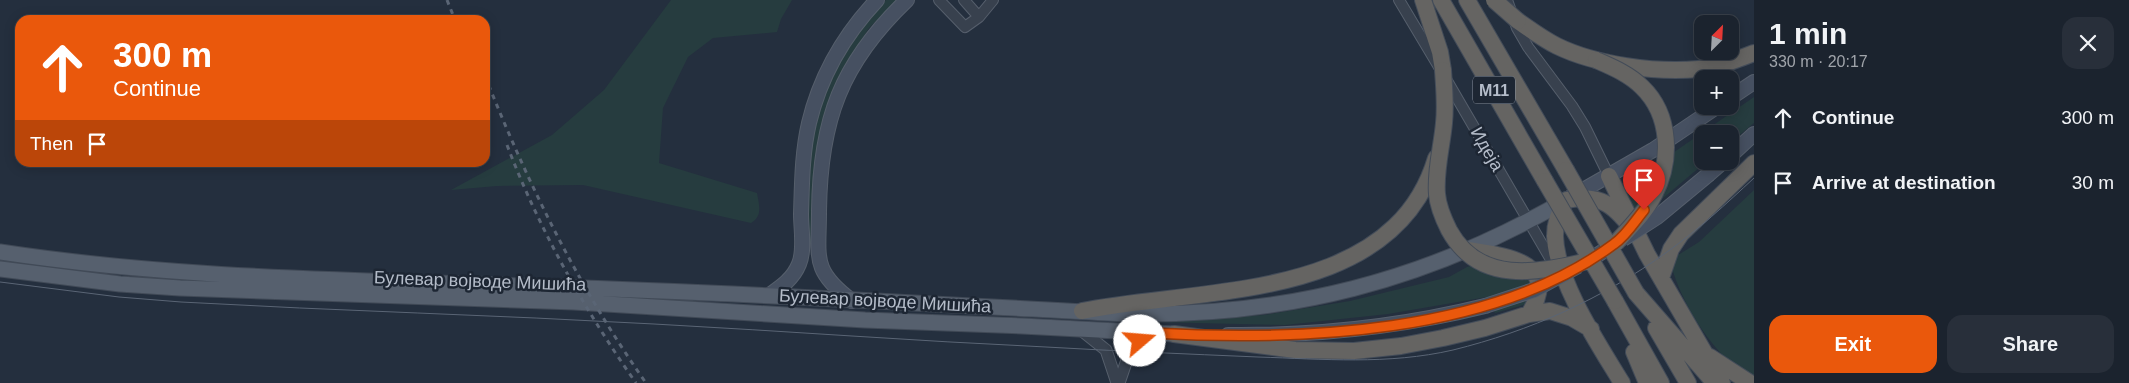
<!DOCTYPE html>
<html lang="en">
<head>
<meta charset="utf-8">
<style>
  :root { --surface:#1b232e; --page:#282f3a; --text:#f1f3f6; --muted:#a0a4aa; --line:#39404a; --accent:#ea580c }
  body { margin:0; font-family:Helvetica,sans-serif; background:var(--page); color:var(--text); height:100vh; display:flex; flex-direction:column; font-size:19px; white-space:nowrap }
  * { box-sizing:border-box; margin:0 }
  p { font-size:16px; color:var(--muted) }
  .icon { flex:none; width:28px; height:28px; fill:none; stroke:currentColor; stroke-width:2; stroke-linecap:round; stroke-linejoin:round }
  .map { position:relative; flex:1; overflow:hidden }
  .sheet { display:flex; flex-direction:column; background:var(--surface); width:375px }
  .sheet>* { flex:none }
  .top-card { position:absolute; left:15px; top:15px; width:475px; height:152px; border-radius:15px; box-shadow:0 2px 12px #0003,0 0 0 1px var(--line); background:#ea580c; color:#fff; overflow:hidden }
  .needle { width:32px; rotate:24deg }
  .controls { position:absolute; left:1694px; top:15px; display:grid; gap:10px }
  .controls a { display:grid; place-items:center; width:45px; height:45px; border-radius:10px; background:var(--surface); box-shadow:0 2px 12px #0003,0 0 0 1px var(--line); font-size:25px }
  .pin { position:absolute; display:grid; place-items:center; width:42px; height:42px; color:#fff; margin:-51px -21px; border-radius:50% 50% 50% 0; rotate:-45deg; box-shadow:0 0 5px #0007 }
  .pin .icon { rotate:45deg }
  .me { position:absolute; width:55px; margin:-28px; rotate:72deg; stroke-linejoin:round; filter:drop-shadow(0 0 4px #0008) }
  .turn { display:flex; align-items:center; gap:18px; height:105px; padding:0 15px; font-size:22px }
  .turn .icon { width:65px; height:65px; stroke-width:2.5 }
  .turn b { display:block; font-size:35px; line-height:42px }
  .then { display:flex; align-items:center; height:48px; padding:0 15px; background:#0003; gap:10px; font-size:19px }
  .round { display:grid; place-items:center; flex:none; width:52px; height:52px; border-radius:15px; background:var(--page) }
  .headline { display:flex; align-items:center; justify-content:space-between; height:85px; padding:0 15px }
  h1 { font-size:30px; font-weight:600; line-height:38px }
  .button { display:flex; gap:10px; margin-top:auto; padding:10px 15px }
  .button a { flex:1; height:58px; border-radius:15px; background:var(--accent); color:#fff; font-size:20px; font-weight:600; line-height:58px; text-align:center }
  .button a+a { background:var(--page); color:var(--text) }
  ul { padding:0; list-style:none }
  li { display:flex; align-items:center; gap:15px; height:65px; padding:0 15px }
  li div { flex:1 }
  li b { display:block; font-size:19px }
  li em { font-style:normal }
  main { display:flex; flex:1; min-height:0 }
  .map>svg:first-child { display:block }
  .green { fill:#263c3f }
  .lines { fill:none; stroke-linecap:round; stroke-linejoin:round }
  .minor-casing { stroke:#565f6c; stroke-width:12 }
  .tertiary-casing { stroke:#565f6c; stroke-width:13 }
  .secondary-casing { stroke:#565f6c; stroke-width:16 }
  .primary-casing { stroke:#414a57; stroke-width:17 }
  .trunk-casing { stroke:#434c59; stroke-width:18 }
  .minor { stroke:#38414e; stroke-width:10 }
  .tertiary { stroke:#38414e; stroke-width:11 }
  .secondary { stroke:#465061; stroke-width:14 }
  .primary { stroke:#56606e; stroke-width:15 }
  .trunk { stroke:#656462; stroke-width:16 }
  .tram { stroke:#5a6575; stroke-width:1 }
  .rail { stroke:#5a6575; stroke-width:3; stroke-dasharray:5 5; stroke-linecap:butt }
  .secondary-bridge-casing { stroke:#565f6c; stroke-width:16; stroke-linecap:butt }
  .trunk-bridge-casing { stroke:#434c59; stroke-width:18; stroke-linecap:butt }
  .secondary-bridge { stroke:#465061; stroke-width:14 }
  .trunk-bridge { stroke:#656462; stroke-width:16 }
  .route-casing { stroke:#983908; stroke-width:12 }
  .route { stroke:#ea580c; stroke-width:9 }
  .labels { text-anchor:middle; stroke-width:5; stroke-linejoin:round; paint-order:stroke }
  .shield { fill:#1d2633; stroke:#878f9c; stroke-width:1 }
  .shield-label { font-size:16px; font-weight:bold; fill:#b4bcc9 }
  .street-label { font-size:18px; fill:#b4bcc9; stroke:#1d2633 }
</style>
</head>
<body>
<main>
<div class="map">
<svg width="1754" height="383" viewBox="0 0 1754 383">
  <rect width="100%" height="100%" fill="#242f3e"/>
  <path class="green" d="M 671,0 L 792,0 L 781,19 L 777,32 L 713,38 L 688,57 L 663,108 L 659,163 L 757,193 C 759,205 763,216 751,223 L 583,185 L 497,186 L 451,190 L 552,135 L 604,90 Z
    M 886,0 L 897,0 L 869,28 L 851,57 L 833,94 L 814,244 L 807,243 C 808,199 807,152 818,109 C 829,67 857,31 886,0 Z
    M 1754,97 L 1754,123 L 1730,143 L 1730,134 L 1702,134 L 1702,161 L 1707,161 L 1636,221 L 1619,190 Z
    M 1754,190 L 1754,380 C 1747,375 1738,370 1732,364 C 1705,341 1677,294 1670,260 L 1699,242 Z
    M 1489,260 L 1520,270 L 1533,284 L 1527,304 L 1495,313 L 1487,297 L 1388,314 L 1285,325 L 1151,322 L 1264,315 L 1350,301 L 1449,277 L 1467,267 Z"/>
  <g class="lines">
    <defs>
      <path id="minor" d="M 939,0 L 965,27 L 979,17 L 993,0
        M 964,0 L 979,17
        M 1399,0 L 1439,67
        M 1507,0 L 1517,28 L 1528,47 L 1572,106 L 1585,127 L 1609,176
        M 1446,79 L 1557,270"/>
      <path id="tertiary" d="M 1081,330 L 1106,350 L 1117,383
        M 1119,383 L 1130,351 L 1152,333"/>
      <path id="secondary" d="M 1730,98 L 1754,82
        M 1730,156 L 1754,134
        M 1709,174 L 1724,161
        M 1571,197 L 1653,150 L 1718,106
        M 1588,261 L 1616,243
        M 768,296 C 781,287 793,279 799,264 C 805,250 801,229 801,214 C 802,184 802,153 809,123 C 820,77 844,35 877,0
        M 852,301 C 811,270 819,258 819,211 C 820,120 841,63 907,0
        M 1228,335 C 1315,336 1400,327 1485,306"/>
      <path id="primary" d="M 0,252 C 184,280 369,280 554,287 C 744,293 935,304 1125,314 C 1285,317 1427,281 1566,200
        M 0,269 L 120,284 L 180,288 L 574,302 L 865,320 L 1022,326 L 1174,334"/>
      <path id="trunk" d="M 1423,0 L 1440,52 L 1443,70
        M 1441,0 L 1545,181
        M 1467,0 L 1566,170
        M 1518,21 C 1531,30 1543,39 1557,46 C 1596,65 1656,73 1699,69 C 1718,67 1736,60 1754,53
        M 1609,176 L 1647,254 L 1722,383
        M 1468,250 C 1504,256 1562,261 1529,314
        M 1661,278 L 1671,249 L 1681,234 L 1754,163
        M 1636,293 L 1712,380
        M 1615,301 L 1661,383
        M 1082,311 C 1200,287 1393,303 1436,158
        M 1656,328 L 1688,383
        M 1174,334 L 1295,350 L 1354,351 L 1401,346 L 1443,338 L 1485,328 L 1529,314 L 1550,311 L 1572,318 L 1591,329
        M 1634,352 L 1647,383
        M 1710,357 L 1750,383
        M 1622,383 C 1599,345 1556,281 1555,236 C 1555,222 1559,211 1566,200 C 1603,193 1616,207 1637,235"/>
    </defs>
    <use href="#minor" class="minor-casing"/>
    <use href="#tertiary" class="tertiary-casing"/>
    <use href="#secondary" class="secondary-casing"/>
    <use href="#primary" class="primary-casing"/>
    <use href="#trunk" class="trunk-casing"/>
    <use href="#minor" class="minor"/>
    <use href="#tertiary" class="tertiary"/>
    <use href="#secondary" class="secondary"/>
    <use href="#primary" class="primary"/>
    <use href="#trunk" class="trunk"/>
    <path class="tram" d="M 0,282 L 119,297 L 181,302 C 339,311 497,315 654,324 C 785,331 915,341 1046,347 C 1116,351 1187,354 1258,357 C 1323,359 1388,365 1453,350 C 1530,331 1602,299 1667,252 C 1698,230 1726,204 1754,178"/>
    <path class="rail" d="M 447,0 L 455,20
      M 485,76 C 528,184 579,288 646,383
      M 507,145 C 539,229 584,309 636,383"/>
    <defs>
      <path id="secondary-bridge" d="M 1623,239 L 1657,217 L 1709,174
        M 1485,306 L 1534,290 L 1578,266"/>
      <path id="trunk-bridge" d="M 1494,0 L 1518,21
        M 1596,60 C 1612,67 1629,74 1642,87 C 1671,115 1672,161 1654,195 C 1645,213 1629,228 1616,243
        M 1443,70 C 1444,87 1446,105 1444,123 C 1442,146 1435,170 1437,194 C 1438,207 1443,218 1449,230 C 1479,285 1537,273 1588,261
        M 1566,170 L 1636,293
        M 1545,181 L 1615,301"/>
    </defs>
    <use href="#secondary-bridge" class="secondary-bridge-casing"/>
    <use href="#trunk-bridge" class="trunk-bridge-casing"/>
    <use href="#secondary-bridge" class="secondary-bridge"/>
    <use href="#trunk-bridge" class="trunk-bridge"/>
  </g>
  <g class="lines">
    <defs>
      <path id="route" d="M 1140,341 L 1152,333 C 1299,341 1492,335 1614,244 C 1626,236 1635,221 1644,210"/>
    </defs>
    <use href="#route" class="route-casing"/>
    <use href="#route" class="route"/>
  </g>
  <g class="labels">
    <rect class="shield" x="1473" y="76.5" width="42" height="27" rx="4"/>
    <g class="shield-label">
      <text x="1494" y="96">M11</text>
    </g>
    <g class="street-label">
      <text transform="translate(1487 149) rotate(60)" y="6">Идеја</text>
      <text transform="translate(480 281) rotate(2)" y="6">Булевар војводе Мишића</text>
      <text transform="translate(885 301) rotate(3)" y="6">Булевар војводе Мишића</text>
    </g>
  </g>
</svg>
<div class="controls">
<a><svg class="needle" viewBox="-14 -14 28 28"><path d="M0-13l5 13h-10z" fill="#e53935"/><path d="M0 13l5-13h-10z" fill="#a0a4aa"/></svg></a>
<a>+</a>
<a>−</a>
</div>
<div class="pin" style="left:1644px;top:210px;background:#d93025"><svg class="icon" aria-label="arrive" viewBox="0 0 24 24"><path d="M6 21V4h12l-3 4 3 4H6"/></svg></div>
<svg class="me" style="left:1140px;top:341px" viewBox="-20 -20 40 40"><circle r="19" fill="#fff"/><path d="M0-13L10 11 0 6-10 11z" fill="#ea580c"/></svg>
<div class="top-card">
<div class="turn"><svg class="icon" aria-label="ahead" viewBox="0 0 24 24"><path d="M12 20V5M6 11l6-6 6 6"/></svg><div><b>300 m</b>Continue</div></div>
<div class="then">Then<svg class="icon" aria-label="arrive" viewBox="0 0 24 24"><path d="M6 21V4h12l-3 4 3 4H6"/></svg></div>
</div>
</div>
<section class="sheet">
<div class="headline"><div><h1>1 min</h1><p>330 m · 20:17</p></div><a class="round"><svg class="icon" aria-label="close" viewBox="0 0 24 24"><path d="M6 6l12 12M18 6L6 18"/></svg></a></div>
<ul>
<li><svg class="icon" aria-label="ahead" viewBox="0 0 24 24"><path d="M12 20V5M6 11l6-6 6 6"/></svg><div><b>Continue</b></div><em>300 m</em></li>
<li><svg class="icon" aria-label="arrive" viewBox="0 0 24 24"><path d="M6 21V4h12l-3 4 3 4H6"/></svg><div><b>Arrive at destination</b></div><em>30 m</em></li>
</ul>
<div class="button"><a>Exit</a><a>Share</a></div>
</section>
</main>
</body>
</html>
